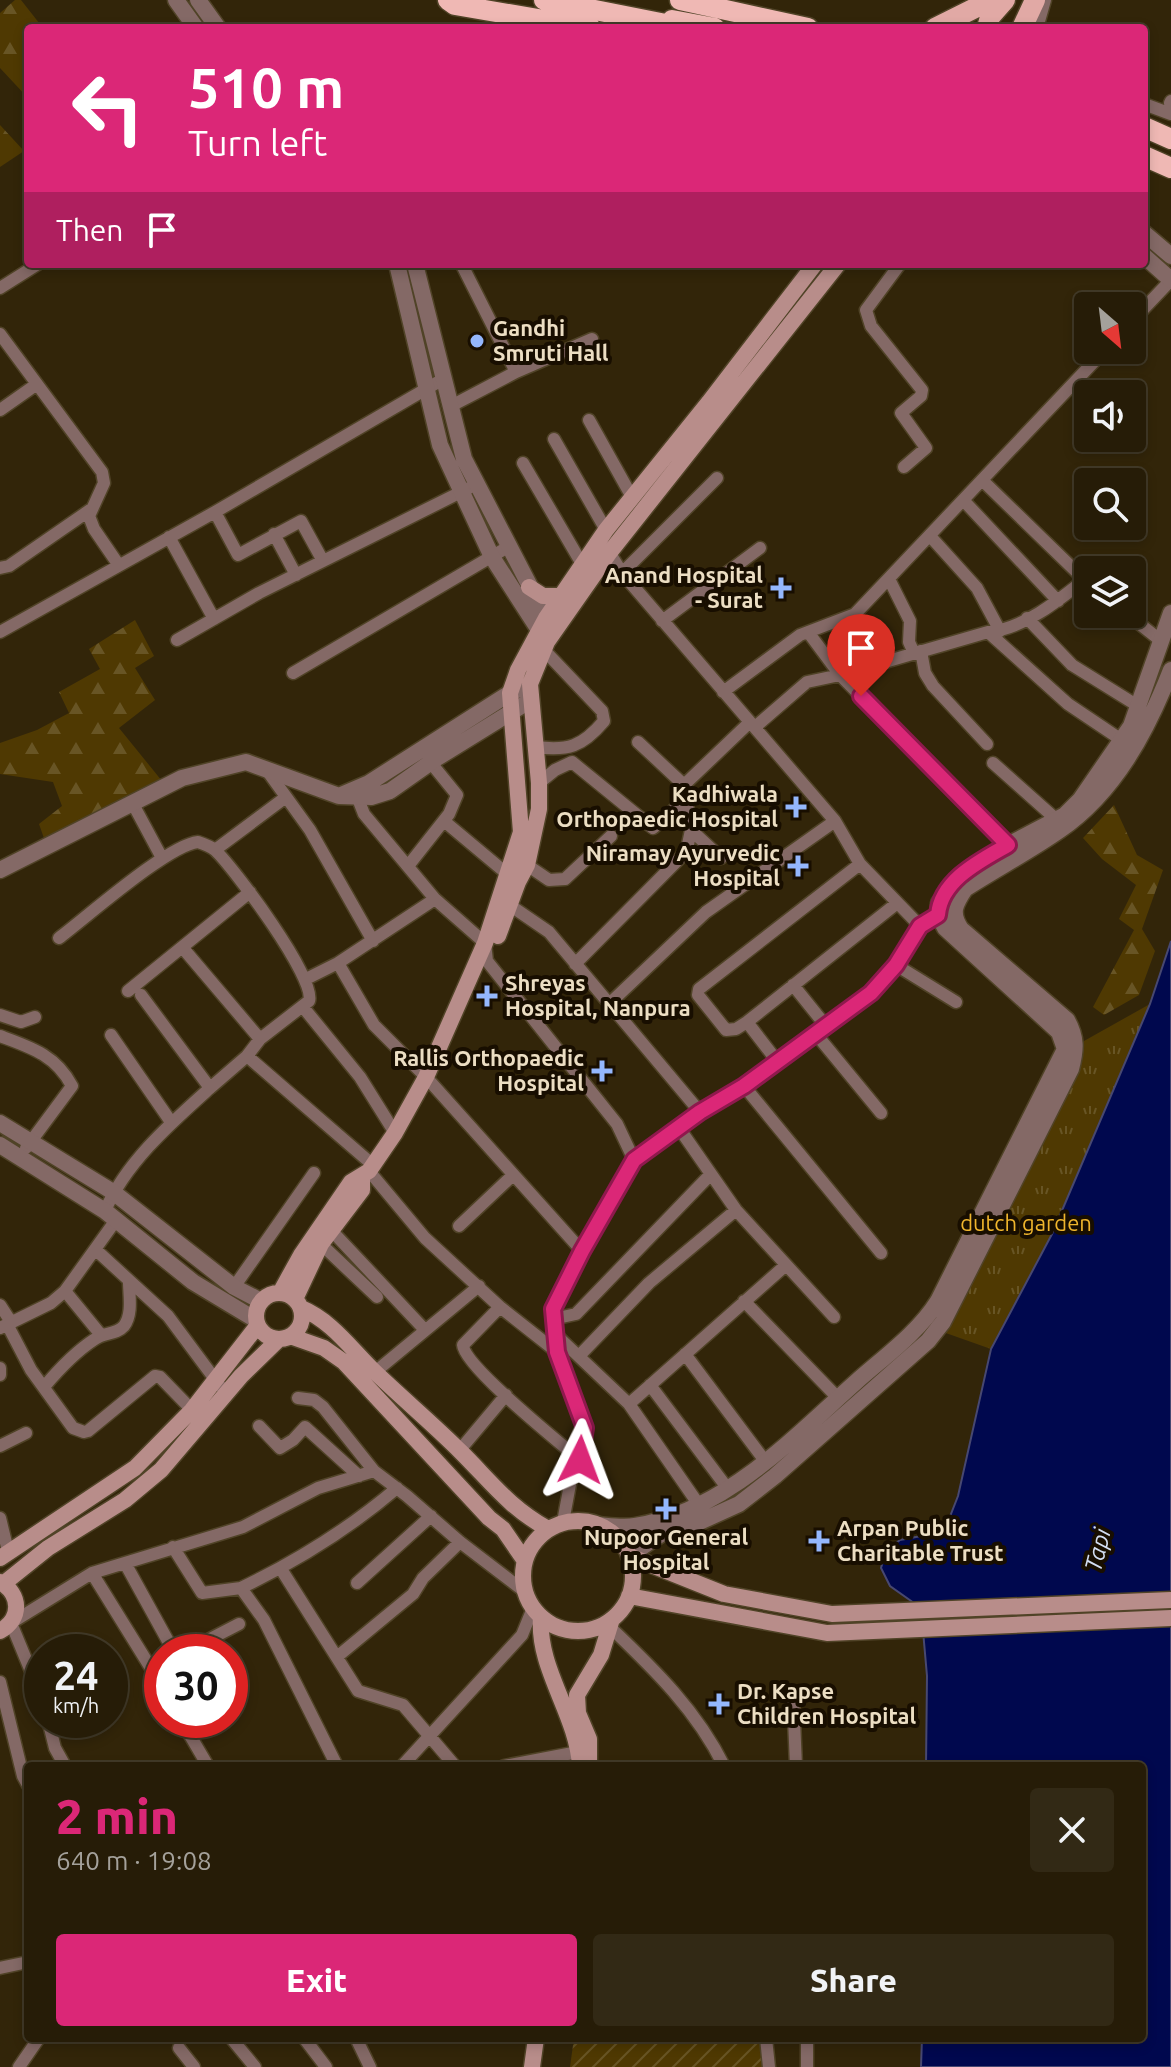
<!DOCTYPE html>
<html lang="en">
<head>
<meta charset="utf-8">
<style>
  :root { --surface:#261c07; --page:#322915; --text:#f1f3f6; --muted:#a4a19b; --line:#423a28; --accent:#db2777 }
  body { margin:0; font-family:Ubuntu,sans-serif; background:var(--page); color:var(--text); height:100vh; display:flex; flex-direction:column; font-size:30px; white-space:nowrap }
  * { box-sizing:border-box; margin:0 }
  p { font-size:26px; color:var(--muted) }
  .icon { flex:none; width:44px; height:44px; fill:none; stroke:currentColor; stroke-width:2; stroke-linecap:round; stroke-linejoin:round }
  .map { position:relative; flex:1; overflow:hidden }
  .side { position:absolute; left:24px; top:1762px; width:1122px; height:280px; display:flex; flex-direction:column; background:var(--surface); border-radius:8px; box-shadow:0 4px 12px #0003,0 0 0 2px var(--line) }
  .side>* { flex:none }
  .guide { position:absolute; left:24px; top:24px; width:1124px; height:244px; border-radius:8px; box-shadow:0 4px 12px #0003,0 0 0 2px var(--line); background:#db2777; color:#fff; overflow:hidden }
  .needle { width:52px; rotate:152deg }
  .buttons { position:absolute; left:1074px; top:292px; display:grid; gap:16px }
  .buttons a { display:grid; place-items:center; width:72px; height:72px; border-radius:8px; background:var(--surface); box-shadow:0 4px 12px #0003,0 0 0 2px var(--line); font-size:40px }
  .speed { position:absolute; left:24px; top:1634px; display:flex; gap:16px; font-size:40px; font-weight:700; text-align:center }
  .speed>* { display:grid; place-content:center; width:104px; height:104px; border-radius:50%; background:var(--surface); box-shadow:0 4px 12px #0003,0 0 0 2px var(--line); line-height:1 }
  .speed small { font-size:20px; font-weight:400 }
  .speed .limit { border:12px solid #d22; background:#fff; color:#111 }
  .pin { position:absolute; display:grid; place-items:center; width:68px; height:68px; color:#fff; margin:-82px -34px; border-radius:50% 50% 50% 0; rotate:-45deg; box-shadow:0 0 8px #0007 }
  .pin .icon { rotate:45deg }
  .me { position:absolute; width:88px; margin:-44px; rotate:3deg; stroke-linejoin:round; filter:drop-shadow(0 0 6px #0008) }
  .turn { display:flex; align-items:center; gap:28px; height:168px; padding:0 32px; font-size:36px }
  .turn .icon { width:104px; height:104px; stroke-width:2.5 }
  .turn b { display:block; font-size:56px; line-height:68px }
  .then { display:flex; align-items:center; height:76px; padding:0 32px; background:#0003; gap:16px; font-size:30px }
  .round { display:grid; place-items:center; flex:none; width:84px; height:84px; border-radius:8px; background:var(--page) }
  .summary { display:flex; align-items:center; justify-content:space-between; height:136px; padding:0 32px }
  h1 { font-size:48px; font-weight:800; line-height:60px; color:var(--accent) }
  .button { display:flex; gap:16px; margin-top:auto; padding:16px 32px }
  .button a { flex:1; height:92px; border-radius:8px; background:var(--accent); color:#fff; font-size:32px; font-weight:800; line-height:92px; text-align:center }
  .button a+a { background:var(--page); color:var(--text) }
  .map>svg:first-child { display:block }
  .forest { fill:url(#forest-firs) }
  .park { fill:url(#park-tufts) }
  .garden { fill:url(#garden-furrows) }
  .water { fill:#00084e; stroke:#474871; stroke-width:2 }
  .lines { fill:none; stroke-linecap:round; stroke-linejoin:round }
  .minor-casing { stroke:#504327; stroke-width:15 }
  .tertiary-casing { stroke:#504327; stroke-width:19 }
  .secondary-casing { stroke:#504327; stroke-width:19 }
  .primary-casing { stroke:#504327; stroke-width:23 }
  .trunk-casing { stroke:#504327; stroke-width:23 }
  .minor { stroke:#846966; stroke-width:12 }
  .tertiary { stroke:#846966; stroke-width:16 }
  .secondary { stroke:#b88d8a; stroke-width:16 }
  .primary { stroke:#e1a9a5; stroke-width:20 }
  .trunk { stroke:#efb8b4; stroke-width:20 }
  .route-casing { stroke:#8e194d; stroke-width:20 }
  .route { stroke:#db2777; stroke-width:14 }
  .poi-dot { fill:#94b7fd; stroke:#180e00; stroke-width:3 }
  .labels { text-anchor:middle; stroke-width:8; stroke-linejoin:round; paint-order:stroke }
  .poi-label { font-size:22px; font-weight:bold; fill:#ecdec3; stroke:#180e00; text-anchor:start }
  .park-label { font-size:22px; fill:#efb52d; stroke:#180e00 }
  .water-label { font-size:24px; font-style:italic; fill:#d3def3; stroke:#180e00 }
</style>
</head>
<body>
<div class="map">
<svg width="1171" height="2067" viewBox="0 0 1171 2067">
  <defs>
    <pattern id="forest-firs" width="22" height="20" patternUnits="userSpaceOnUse" patternTransform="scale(2)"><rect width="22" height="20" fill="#4f3902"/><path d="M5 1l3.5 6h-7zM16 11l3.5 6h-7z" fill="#685525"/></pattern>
    <pattern id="park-tufts" width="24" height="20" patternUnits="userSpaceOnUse" patternTransform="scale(2)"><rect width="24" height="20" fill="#4f3902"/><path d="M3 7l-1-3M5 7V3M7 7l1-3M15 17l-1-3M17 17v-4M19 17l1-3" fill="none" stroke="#685525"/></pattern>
    <pattern id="garden-furrows" width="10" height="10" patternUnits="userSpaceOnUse" patternTransform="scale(2)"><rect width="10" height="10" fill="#4f3902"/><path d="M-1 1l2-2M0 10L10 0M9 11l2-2" fill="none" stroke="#685525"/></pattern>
  </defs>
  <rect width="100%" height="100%" fill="#322509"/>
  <path class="forest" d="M 15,0 L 21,0 L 43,28 L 28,28 L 28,98 L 0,68 L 0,13 Z
    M 0,125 L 24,151 L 0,167 Z
    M 135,620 L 154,656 L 135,668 L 155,700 L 119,728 L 162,781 L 45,841 L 39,824 L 62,806 L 53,782 L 0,774 L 0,743 L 37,730 L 69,713 L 59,692 L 100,669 L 89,649 Z
    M 1114,805 L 1137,855 L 1163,870 L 1142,929 L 1155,951 L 1139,995 L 1104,1015 L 1093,1007 L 1134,930 L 1119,919 L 1136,885 L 1102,859 L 1083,838 Z"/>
  <path class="park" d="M 1150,1004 L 1052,1234 L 991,1349 L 943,1332 L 1084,1041 Z"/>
  <path class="garden" d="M 574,2038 L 762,2038 L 765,2067 L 570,2067 Z"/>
  <path class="water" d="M 1171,941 L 1171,2067 L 921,2067 L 922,2038 L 1142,2038 L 1142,1766 L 926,1766 L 927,1676 L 921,1608 L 890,1586 L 881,1568 L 886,1551 L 900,1540 L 932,1534 L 947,1524 L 958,1496 L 991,1349 L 1052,1234 L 1150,1004 Z"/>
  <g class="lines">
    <defs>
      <path id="minor" d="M 1037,28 L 1045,0
        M 1170,103 L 1171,101
        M 1144,104 L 1171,114
        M 900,264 L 866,310 L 871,326 L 922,390 L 921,396 L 901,413 L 926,448 L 904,467
        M 462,265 L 516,372
        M 0,288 L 38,264
        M 1132,321 L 1171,280
        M 0,334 L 102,472 L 104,483 L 89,516 L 94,529 L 118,564
        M 451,406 L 516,372 L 592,339
        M 0,410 L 37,384
        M 589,420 L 632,497
        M 554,439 L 606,530
        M 523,463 L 582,564
        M 983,481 L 1088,583
        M 964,501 L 1058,601
        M 215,512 L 238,555 L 301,521 L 323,561
        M 274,534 L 296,575
        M 930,536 L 977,588 L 1000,631
        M 169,537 L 214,619
        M 606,547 L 622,573 L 835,821 L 860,864 L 920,926
        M 0,568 L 9,566 L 90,510
        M 622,573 L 717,478
        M 889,579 L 910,621 L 909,642 L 914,653
        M 1127,614 L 1160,640
        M 1027,618 L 1072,665 L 1138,706
        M 662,621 L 760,548
        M 0,632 L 215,512 L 445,378
        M 808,632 L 840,675 L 1008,845
        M 988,632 L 1068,704 L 1129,745
        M 177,640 L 259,593 L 469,488
        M 921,651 L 925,673 L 933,686 L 987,744
        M 293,673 L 508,547
        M 723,692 L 800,635 L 855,614 L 1105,350
        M 755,727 L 807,682 L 840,675 L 988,632 C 1023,629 1058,601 1084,580
        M 536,747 C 568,751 582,747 604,721 L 602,711 L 543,649
        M 993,763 L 1057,820
        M 266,769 L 310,830 L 373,941
        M 539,783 L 555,770 L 572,762 L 653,828 L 685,800
        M 684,785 L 750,722
        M 355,791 L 364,814 L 435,899 L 485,943 L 487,961 L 617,1124 L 634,1160
        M 133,804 L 162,858
        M 444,821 L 512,878
        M 691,830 L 721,858
        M 215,850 L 286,797
        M 860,864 L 699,989 L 698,995 L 726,1030 L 736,1029 L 747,1022 L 896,904
        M 527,865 L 549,880 L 565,879 L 611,836
        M 408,866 L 449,814 L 457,795 L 431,763
        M 511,906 L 549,932 L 700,1112
        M 59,938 C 87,917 168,845 198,842 C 204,844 210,846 215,850 C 234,868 317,979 309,1001 L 260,1039 L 247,1056 L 210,1088
        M 182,947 L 260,1039
        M 338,963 L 374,1025 L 426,1077 L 582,1251
        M 575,964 L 680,858 L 687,849 L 691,830 L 684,785 L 638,742
        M 896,965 L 956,1002
        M 306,979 L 338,963 L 435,899
        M 793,985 L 826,1026
        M 128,991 L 250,892
        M 609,1004 L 706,912 L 835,821
        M 303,1007 L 360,1077 L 395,1133
        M 0,1015 L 21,1022 L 35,1017
        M 747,1022 L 777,1061
        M 816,1034 L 881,1113
        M 111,1035 L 171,1122
        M 0,1036 C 30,1047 56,1055 72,1086 L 26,1148
        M 247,1056 L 373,1165
        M 744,1086 L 881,1253
        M 679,1128 L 736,1210 L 834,1317
        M 369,1171 L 425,1238 L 500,1307 L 557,1352
        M 105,1211 C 126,1162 171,1123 210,1088 L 141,995
        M 459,1226 L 513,1175
        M 331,1230 L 425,1330
        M 321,1244 L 377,1297
        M 96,1250 L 168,1316 L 220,1386
        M 234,1287 L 314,1173
        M 65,1291 L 101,1335
        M 744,1301 L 838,1398
        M 0,1305 L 11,1322
        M 500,1307 L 463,1345 C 464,1366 559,1442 580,1460
        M 553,1319 L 576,1314 L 710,1175
        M 7,1324 L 31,1370 L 73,1428 L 84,1432 L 88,1431 L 155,1376 L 160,1377 L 192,1410
        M 0,1328 L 51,1303 L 65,1291 L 116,1220
        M 553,1332 L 629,1404 L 699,1505
        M 685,1354 L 765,1461
        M 579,1356 L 649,1283 L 736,1210
        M 0,1368 L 0,1375
        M 375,1372 L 479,1286
        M 650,1385 L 728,1489
        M 44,1387 C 59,1369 75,1352 95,1339 C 104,1332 116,1335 124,1326 C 133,1314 129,1295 129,1282
        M 298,1398 L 314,1400 L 323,1407 L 374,1471
        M 629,1404 L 786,1265
        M 259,1426 L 280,1448 L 293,1440 L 305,1427 L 359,1476
        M 0,1446 L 26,1433
        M 459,1451 L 506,1395
        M 0,1518 L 8,1551
        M 563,1522 L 571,1479 L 580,1460 L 585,1428 L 557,1352 L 553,1309 L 582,1251 L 634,1160 L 700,1112 L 744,1086 L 871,993 L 896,965 L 920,926 L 938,915 L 945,915
        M 173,1547 L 202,1593 L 241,1588 L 264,1620 L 337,1766
        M 125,1563 L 174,1652
        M 281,1569 L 358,1691 L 403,1705 L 455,1766
        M 92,1573 L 162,1686
        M 357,1583 L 431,1516
        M 241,1588 C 297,1561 350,1528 397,1488
        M 611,1628 C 655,1670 697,1711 724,1766
        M 185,1652 L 239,1624
        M 338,1656 L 413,1594 L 423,1578 L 460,1542
        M 0,1682 L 23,1776 L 28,1785
        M 793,1696 L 796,1766
        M 42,1698 L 11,1623 L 92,1573 L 243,1527 L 318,1488 L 374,1471 L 407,1496 L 460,1542 L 524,1591
        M 48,1720 L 55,1748 L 65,1766
        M 181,1720 L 208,1766
        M 402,1766 L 522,1635 L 533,1608
        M 504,1766 L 578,1752
        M 0,1968 L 28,1962
        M 231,2038 L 255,2067
        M 304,2038 L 326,2067
        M 356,2038 L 370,2067
        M 766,2038 L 769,2067
        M 807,2038 L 807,2067
        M 179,2048 L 194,2067
        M 19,2067 L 39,2038"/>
      <path id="tertiary" d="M 176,0 L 196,28
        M 198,0 L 218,28
        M 1144,233 L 1171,256
        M 1144,256 L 1171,280
        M 397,264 L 440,445 L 492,557 L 546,641
        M 415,264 L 464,459 L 551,627
        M 341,795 L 369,783 L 510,693 L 530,684
        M 0,870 L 182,778 L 246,762 L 339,796 L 371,797 L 390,791 L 437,758 L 531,700
        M 0,1123 L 113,1192 L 234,1287 L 261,1301
        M 0,1145 L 105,1211 L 193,1282 L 256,1320
        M 598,1525 C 610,1526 623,1528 635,1526 C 724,1512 792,1439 856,1382 C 884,1357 918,1333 938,1301 L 1065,1049 L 1059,1032 L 945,928 L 938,915 L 939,903 L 960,877 L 1008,845 L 1065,815 L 1080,800 L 1131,726 L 1171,613
        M 629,1556 L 664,1532 L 695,1524 L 739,1504 L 775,1476 L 928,1341 L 943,1322 L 1071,1069 C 1076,1050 1077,1038 1067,1020 L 961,929 C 950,913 955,904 965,889 C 996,869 1030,851 1060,830 C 1115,792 1147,731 1171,670"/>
      <path id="secondary" d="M 529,587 L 543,596 L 561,596
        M 498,936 L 518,882 L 527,865 L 539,809 L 539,783 L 530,684 L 547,642 L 610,552 L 838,264
        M256 1316a23 23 0 1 1 46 0a23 23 0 1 1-46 0Z
        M 280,1293 L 301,1255 L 351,1182 L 369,1171 L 395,1133 L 426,1077 L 485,943 L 521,832 L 510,693 L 518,670 L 546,618 L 606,530 L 709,402 L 815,264
        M 295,1299 L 321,1244 L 362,1190 L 362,1176
        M 301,1308 C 332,1321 351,1349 375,1372 C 403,1399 433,1424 461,1452 C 492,1483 509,1507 548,1529
        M 290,1336 L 324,1348 L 344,1362 L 489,1518 L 503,1529 L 525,1561
        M523 1576a55 55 0 1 1 110 0a55 55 0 1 1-110 0Z
        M 629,1556 L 724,1594 L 832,1614 L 1171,1600
        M 0,1558 L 135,1468 L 192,1410 L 258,1325
        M 0,1582 C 21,1594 22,1619 0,1631
        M 3,1584 L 48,1548 L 125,1500 L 161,1470 L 241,1376 L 279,1339
        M 629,1596 L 827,1633 L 1171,1618
        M 541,1617 C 537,1669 577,1714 580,1766
        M 589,1766 L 589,1739 L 578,1713 L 577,1695 L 601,1655 L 612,1619
        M 532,2067 L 536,2038"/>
      <path id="primary" d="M 935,28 L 991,0
        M 987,28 L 990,17 L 1005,0
        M 1022,28 L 1035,0"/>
      <path id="trunk" d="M 448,0 L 455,5 L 591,28
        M 544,0 L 686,28
        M 680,0 L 808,28
        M 672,20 L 715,28
        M 1144,127 L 1171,139
        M 1144,156 L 1171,168"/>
    </defs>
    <use href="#minor" class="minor-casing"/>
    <use href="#tertiary" class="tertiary-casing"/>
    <use href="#secondary" class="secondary-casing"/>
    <use href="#primary" class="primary-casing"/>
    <use href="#trunk" class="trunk-casing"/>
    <use href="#minor" class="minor"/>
    <use href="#tertiary" class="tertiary"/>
    <use href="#secondary" class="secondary"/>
    <use href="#primary" class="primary"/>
    <use href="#trunk" class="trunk"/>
  </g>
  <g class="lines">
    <defs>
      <path id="route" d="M 580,1460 L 585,1428 L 557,1352 L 553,1309 L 582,1251 L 634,1160 L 700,1112 L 744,1086 L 871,993 L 896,965 L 920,926 L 938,915 C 941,880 980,861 1008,845 L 861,696"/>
    </defs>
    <use href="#route" class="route-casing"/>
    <use href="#route" class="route"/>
  </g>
  <g class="poi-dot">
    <circle cx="477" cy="341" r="8"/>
    <path d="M777 576h8v8h8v8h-8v8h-8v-8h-8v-8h8z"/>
    <path d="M792 795h8v8h8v8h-8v8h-8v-8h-8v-8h8z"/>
    <path d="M794 854h8v8h8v8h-8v8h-8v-8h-8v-8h8z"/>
    <path d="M483 984h8v8h8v8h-8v8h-8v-8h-8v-8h8z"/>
    <path d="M598 1059h8v8h8v8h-8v8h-8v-8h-8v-8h8z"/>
    <path d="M662 1497h8v8h8v8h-8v8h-8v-8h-8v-8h8z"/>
    <path d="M815 1529h8v8h8v8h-8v8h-8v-8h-8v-8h8z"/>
    <path d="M715 1692h8v8h8v8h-8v8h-8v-8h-8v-8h8z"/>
  </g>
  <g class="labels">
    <g class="poi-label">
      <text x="493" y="336">Gandhi<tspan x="493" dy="25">Smruti Hall</tspan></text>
      <text x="763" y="583" text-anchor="end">Anand Hospital<tspan x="763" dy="25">- Surat</tspan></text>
      <text x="778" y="802" text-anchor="end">Kadhiwala<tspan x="778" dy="25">Orthopaedic Hospital</tspan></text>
      <text x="780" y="861" text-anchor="end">Niramay Ayurvedic<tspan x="780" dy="25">Hospital</tspan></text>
      <text x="505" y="991">Shreyas<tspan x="505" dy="25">Hospital, Nanpura</tspan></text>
      <text x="584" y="1066" text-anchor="end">Rallis Orthopaedic<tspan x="584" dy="25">Hospital</tspan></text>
      <text x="837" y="1536">Arpan Public<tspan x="837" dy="25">Charitable Trust</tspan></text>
      <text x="666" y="1545" text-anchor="middle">Nupoor General<tspan x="666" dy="25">Hospital</tspan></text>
      <text x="737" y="1699">Dr. Kapse<tspan x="737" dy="25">Children Hospital</tspan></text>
    </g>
    <g class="park-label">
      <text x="1026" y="1231">dutch garden</text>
    </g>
    <g class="water-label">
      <text transform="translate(1098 1550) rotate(-76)" y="8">Tapi</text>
    </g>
  </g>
</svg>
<div class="buttons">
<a><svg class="needle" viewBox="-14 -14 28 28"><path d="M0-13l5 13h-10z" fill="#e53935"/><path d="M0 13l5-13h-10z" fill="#a4a19b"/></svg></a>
<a><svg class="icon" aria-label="sound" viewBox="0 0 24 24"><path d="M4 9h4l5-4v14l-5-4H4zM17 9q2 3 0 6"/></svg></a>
<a><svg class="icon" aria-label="search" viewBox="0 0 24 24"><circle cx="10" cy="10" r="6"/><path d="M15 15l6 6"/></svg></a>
<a><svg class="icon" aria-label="layers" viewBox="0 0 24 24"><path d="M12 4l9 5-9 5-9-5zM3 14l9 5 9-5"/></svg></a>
</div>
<div class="speed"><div>24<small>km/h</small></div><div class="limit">30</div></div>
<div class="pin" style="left:861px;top:696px;background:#d93025"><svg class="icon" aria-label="arrive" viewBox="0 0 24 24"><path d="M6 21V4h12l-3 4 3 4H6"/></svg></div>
<svg class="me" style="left:580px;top:1460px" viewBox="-20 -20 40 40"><path d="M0-17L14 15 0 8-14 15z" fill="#db2777" stroke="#fff" stroke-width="4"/></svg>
<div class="guide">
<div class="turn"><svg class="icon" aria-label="left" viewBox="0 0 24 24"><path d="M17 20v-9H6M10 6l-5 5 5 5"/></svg><div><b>510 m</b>Turn left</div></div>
<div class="then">Then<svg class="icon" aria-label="arrive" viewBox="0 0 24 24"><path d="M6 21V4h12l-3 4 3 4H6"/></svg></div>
</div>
<section class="side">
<div class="summary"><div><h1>2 min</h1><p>640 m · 19:08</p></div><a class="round"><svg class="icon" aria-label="close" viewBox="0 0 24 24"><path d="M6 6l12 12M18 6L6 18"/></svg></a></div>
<div class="button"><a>Exit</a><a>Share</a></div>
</section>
</div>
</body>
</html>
